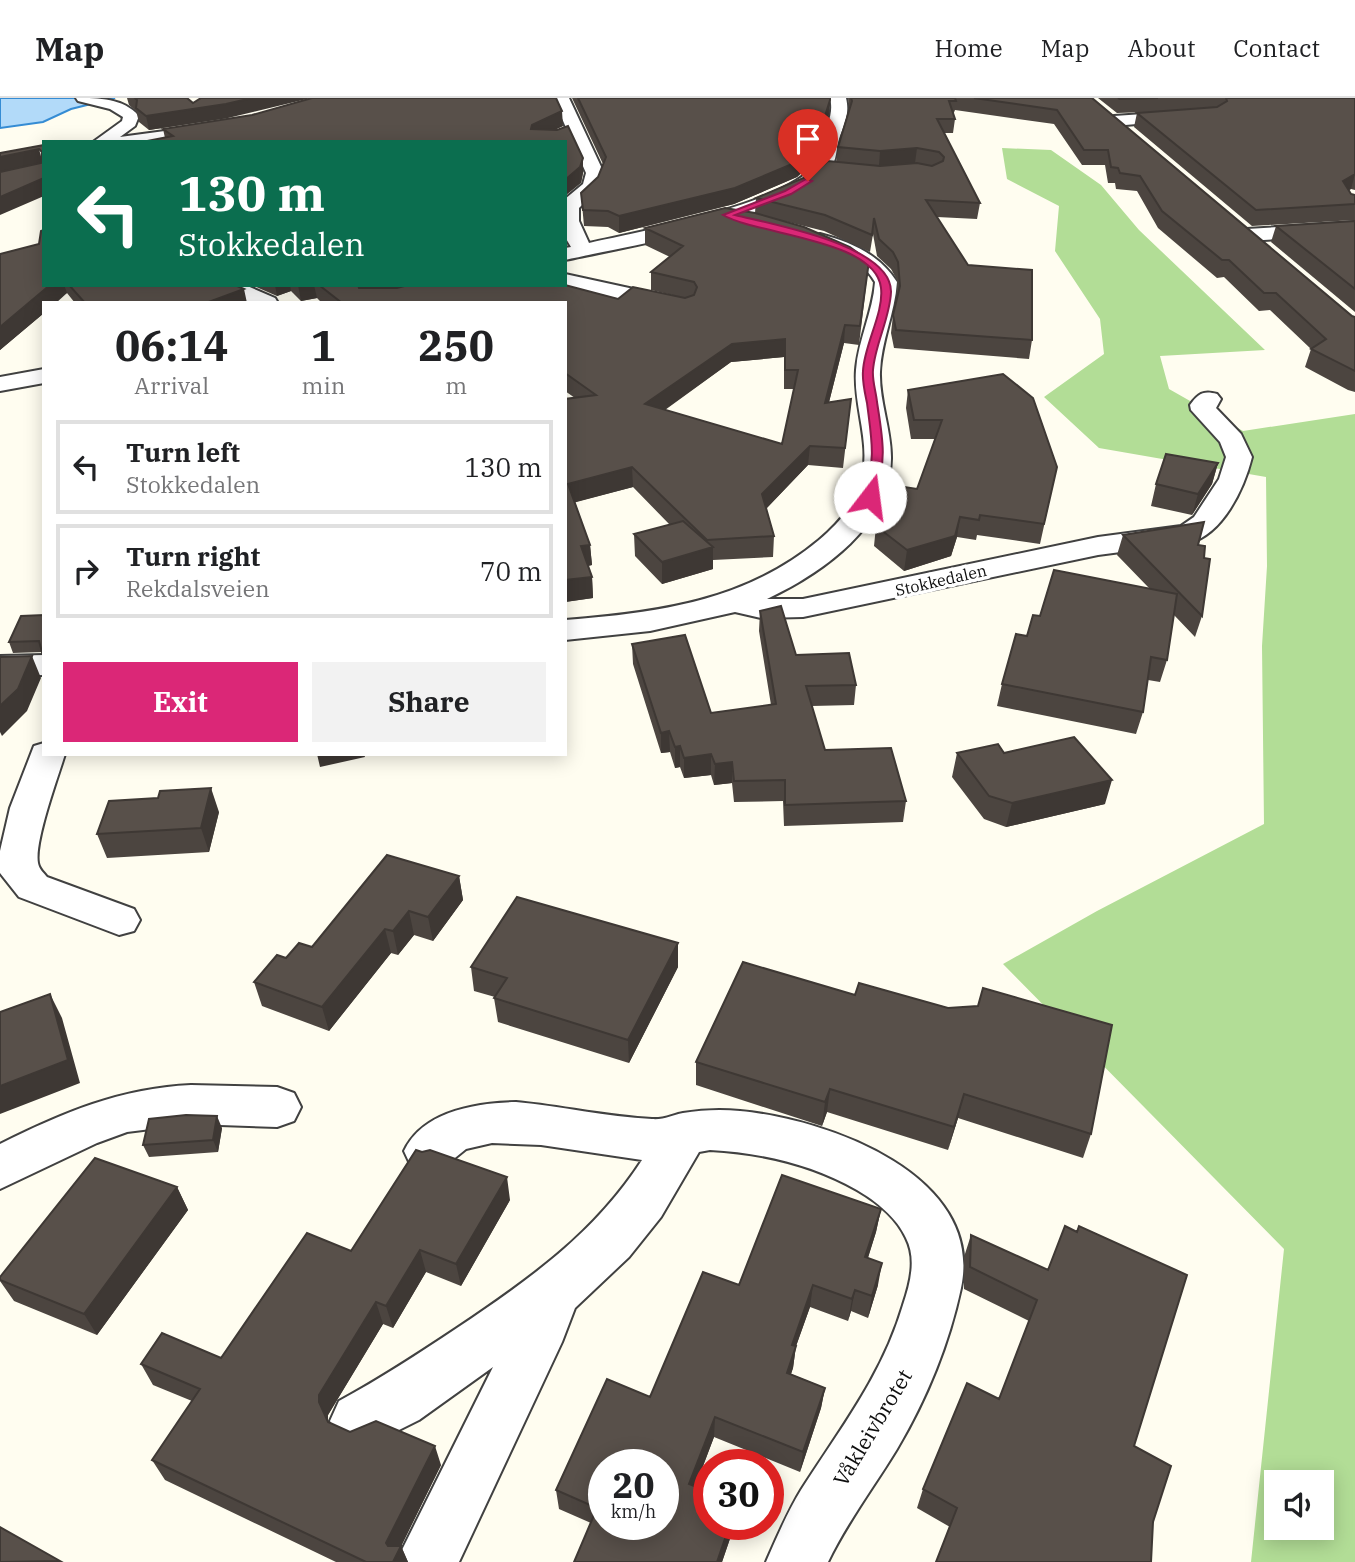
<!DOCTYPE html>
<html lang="en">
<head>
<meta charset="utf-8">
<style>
  :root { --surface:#fff; --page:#f2f2f2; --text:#202124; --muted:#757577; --line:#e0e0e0; --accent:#db2777 }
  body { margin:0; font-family:"IBM Plex Serif",serif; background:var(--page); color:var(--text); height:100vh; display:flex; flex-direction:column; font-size:26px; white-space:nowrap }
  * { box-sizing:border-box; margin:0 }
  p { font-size:23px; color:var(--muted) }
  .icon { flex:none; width:38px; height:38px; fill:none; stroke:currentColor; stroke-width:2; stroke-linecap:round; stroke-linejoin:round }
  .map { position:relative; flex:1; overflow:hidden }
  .sheet { position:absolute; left:42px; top:203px; width:525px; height:455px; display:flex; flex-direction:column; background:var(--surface); border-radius:0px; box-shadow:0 4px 18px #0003 }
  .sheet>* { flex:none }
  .guide { position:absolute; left:42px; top:42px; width:525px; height:147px; border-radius:0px; box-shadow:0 4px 18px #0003; background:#0b6e4f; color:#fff; overflow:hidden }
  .tools { position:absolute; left:1264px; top:1372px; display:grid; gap:14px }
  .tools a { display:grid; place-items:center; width:70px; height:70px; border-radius:0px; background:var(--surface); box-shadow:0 4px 18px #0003; font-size:35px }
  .speed { position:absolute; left:588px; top:1351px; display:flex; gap:14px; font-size:35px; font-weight:700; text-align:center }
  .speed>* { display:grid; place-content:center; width:91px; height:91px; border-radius:50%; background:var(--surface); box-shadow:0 4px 18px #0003; line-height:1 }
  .speed small { font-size:18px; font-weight:400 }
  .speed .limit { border:10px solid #d22; background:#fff; color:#111 }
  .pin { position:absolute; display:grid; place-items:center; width:60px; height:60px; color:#fff; margin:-72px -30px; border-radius:50% 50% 50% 0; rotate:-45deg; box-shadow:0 0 7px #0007 }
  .pin .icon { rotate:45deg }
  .me { position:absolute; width:77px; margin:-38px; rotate:15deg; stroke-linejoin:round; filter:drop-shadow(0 0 5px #0008) }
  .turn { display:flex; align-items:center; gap:24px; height:147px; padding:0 21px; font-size:32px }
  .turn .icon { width:91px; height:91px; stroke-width:2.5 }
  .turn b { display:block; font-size:49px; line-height:60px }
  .eta { display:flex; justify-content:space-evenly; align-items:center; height:119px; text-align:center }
  .eta b { font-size:42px; font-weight:700; line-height:49px }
  .primary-button { display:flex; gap:14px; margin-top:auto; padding:14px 21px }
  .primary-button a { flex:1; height:80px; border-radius:0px; background:var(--accent); color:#fff; font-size:28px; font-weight:700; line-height:80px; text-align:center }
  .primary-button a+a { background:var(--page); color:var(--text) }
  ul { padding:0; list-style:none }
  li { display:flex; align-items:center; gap:21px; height:94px; margin:0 14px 10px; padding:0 7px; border:4px solid var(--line); border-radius:0px }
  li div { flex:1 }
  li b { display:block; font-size:26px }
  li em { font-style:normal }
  header { display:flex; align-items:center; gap:42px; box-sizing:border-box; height:98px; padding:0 35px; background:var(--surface); border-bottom:2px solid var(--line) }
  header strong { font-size:33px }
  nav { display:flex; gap:38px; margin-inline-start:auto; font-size:24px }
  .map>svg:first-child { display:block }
  .forest { fill:#b2dd96; fill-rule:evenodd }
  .water { fill:#b2daf9; stroke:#358cd4; stroke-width:2 }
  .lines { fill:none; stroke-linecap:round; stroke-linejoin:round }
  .minor-casing { stroke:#414141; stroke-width:4 }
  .minor { fill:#fff; fill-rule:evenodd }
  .wall { fill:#4c4540; fill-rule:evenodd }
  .shaded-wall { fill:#3e3834 }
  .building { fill:#58504a; stroke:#3e3834; stroke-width:2; fill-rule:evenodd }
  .route { fill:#db2777; stroke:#8e194d; stroke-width:2 }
  .labels { text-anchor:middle; stroke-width:7; stroke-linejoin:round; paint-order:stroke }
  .far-street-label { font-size:16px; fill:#0e0e0e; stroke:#fff }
  .near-street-label { font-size:21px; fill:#0e0e0e; stroke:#fff }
</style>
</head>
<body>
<header>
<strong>Map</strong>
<nav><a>Home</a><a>Map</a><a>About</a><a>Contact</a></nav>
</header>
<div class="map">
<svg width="1355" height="1464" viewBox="0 0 1355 1464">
  <rect width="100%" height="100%" fill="#fffdf0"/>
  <path class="forest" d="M 1002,50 L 1051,52 L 1101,87 L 1139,132 L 1265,252 L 1160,258 L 1169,291 L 1243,333 L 1355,316 L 1355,1464 L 1251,1464 L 1284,1151 L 1003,866 L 1097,813 L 1264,726 L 1262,548 L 1267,468 L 1266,379 L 1099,350 L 1044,299 L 1104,256 L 1100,221 L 1055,153 L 1059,108 L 1007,81 ZM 1276,1384 L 1321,1384 L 1321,1430 L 1276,1430 Z"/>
  <path class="water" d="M 0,0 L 115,0 L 71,11 L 43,24 L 0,30 Z"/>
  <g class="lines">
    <defs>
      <path id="minor" d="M 76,0 C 99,0 123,0 139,18 L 135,28 L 120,39 L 217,26 L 225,31 L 217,36 L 159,44 L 93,44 L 122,23 L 123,19 L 110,11 L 78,3 Z
        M 553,0 L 569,0 L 604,75 L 596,93 L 579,110 L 579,123 L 589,145 C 639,134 785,106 815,67 C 820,60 819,49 822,41 C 827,26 834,16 830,0 L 846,0 C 850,16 844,26 839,41 C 836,51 837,62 830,71 C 792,122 628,148 565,162 L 565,150 L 571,149 L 565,139 L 565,101 L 583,86 L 586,75 Z
        M 1188,13 L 1194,15 L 1196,18 L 1194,21 L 1114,28 L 1106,23 L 1114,18 Z
        M 1355,124 L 1355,136 L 1247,143 L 1240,141 L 1237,137 L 1240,133 L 1247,131 Z
        M 820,136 C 851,144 879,156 897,184 C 895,215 881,243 880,274 C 879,303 891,330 891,359 C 892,427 822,475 767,501 L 803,501 L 1098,439 L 1181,428 L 1194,419 L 1219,381 L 1226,359 L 1220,344 L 1191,312 L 1190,307 C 1198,296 1203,292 1217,296 L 1221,301 L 1216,310 L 1241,336 L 1252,359 C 1244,391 1223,436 1189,445 L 1098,457 L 803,519 L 761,520 L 735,514 L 650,533 L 565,542 L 565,522 C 657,515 746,503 819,442 C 838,426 855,407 861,383 C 872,346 853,309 856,272 C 858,242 873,214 875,184 C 863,162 836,154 813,146 L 810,142 L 813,138 Z
        M 565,176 L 684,202 L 687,207 L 684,212 L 676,214 L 560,187 L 565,187 Z
        M 215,187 L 245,187 L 275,200 L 278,205 L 248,205 L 218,192 Z
        M 44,271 L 44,285 L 0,293 L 0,279 Z
        M 44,557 L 44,577 L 0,578 L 0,558 Z
        M 44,645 L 44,656 L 65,656 C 58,679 34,744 38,765 C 39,771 43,774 47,779 L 134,811 L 140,822 L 134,833 L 119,837 L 19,799 L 0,775 L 0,753 L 10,710 L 34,648 Z
        M 191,987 L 277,989 L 294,995 L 301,1009 L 294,1023 L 277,1029 L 191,1026 L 127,1034 L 97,1045 L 0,1091 L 0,1046 C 62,1015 121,990 191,987 Z
        M 516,1004 C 561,1008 606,1019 652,1021 C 664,1022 672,1017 683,1015 C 701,1012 721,1011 740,1013 C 827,1021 985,1077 961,1190 C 949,1246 926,1302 897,1351 C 874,1389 847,1424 828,1464 L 766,1464 C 777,1439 787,1415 801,1392 C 840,1331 882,1278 903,1207 C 910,1186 917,1161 906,1140 C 897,1120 876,1103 857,1092 C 811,1066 763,1055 710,1052 L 699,1054 L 661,1119 L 629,1159 L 575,1210 L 562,1244 L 459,1464 L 396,1464 L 493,1269 L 419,1322 L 359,1352 L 339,1343 L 330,1323 L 339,1303 C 380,1281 418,1256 457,1230 C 530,1181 594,1136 642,1062 L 541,1047 L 492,1045 L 466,1051 L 445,1068 L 428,1074 L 411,1068 L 404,1053 C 423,1013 475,1005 516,1004 Z"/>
    </defs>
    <use href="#minor" class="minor-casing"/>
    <use href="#minor" class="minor"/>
  </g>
  <path class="wall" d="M 127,0 L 187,0 L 193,5 L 228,20 L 149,32 L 139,24 L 136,13 L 129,7 Z
    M 572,0 L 830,0 L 829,16 L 815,62 L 797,79 L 734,106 L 619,135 L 608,129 L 584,128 L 581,95 L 598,79 L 603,66 Z
    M 848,0 L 1092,0 L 1352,218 L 1355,219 L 1355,294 L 1348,292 L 1305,269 L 1311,251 L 1270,212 L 1259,213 L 1224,179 L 1217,180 L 1158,130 L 1137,93 L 1116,91 L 1115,85 L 1108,85 L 1105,67 L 1082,67 L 1054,26 L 955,12 L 953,17 L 955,21 L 953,35 L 944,35 L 980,105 L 977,121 L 937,119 L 968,167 L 1032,242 L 1029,261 L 894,250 L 891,235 L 893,217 L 897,198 L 897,182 L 891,171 L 877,158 L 873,136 L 870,154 L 824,133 L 784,123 L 867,180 L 859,247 L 844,245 L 829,304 L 851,301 L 843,370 L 808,367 L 766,411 L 774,438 L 773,459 L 713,462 L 713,471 L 662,486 L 635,458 L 634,436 L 670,427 L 633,389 L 575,404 L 590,447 L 592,467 L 588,468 L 592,479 L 593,500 L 565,504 L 565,301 L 575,300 L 565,293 L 565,205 L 322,205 L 317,200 L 301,203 L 291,193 L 277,198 L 252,187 L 404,187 L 394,190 L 618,201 L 685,200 L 651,192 L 651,174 L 670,159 L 645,147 L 645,130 L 755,115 L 756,100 L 813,76 L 836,64 L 838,49 L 849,10 ZM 784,259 L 784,291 L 794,291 L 782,346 L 665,312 L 731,264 Z
    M 1098,0 L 1355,0 L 1355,92 L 1351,91 L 1349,92 L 1351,96 L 1355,97 L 1355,122 L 1252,128 L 1134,29 L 1137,15 L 1146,14 L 1117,15 Z
    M 252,17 L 563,28 L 554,32 L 583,75 L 581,85 L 165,40 L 163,31 Z
    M 1355,123 L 1355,214 L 1271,144 L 1276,128 Z
    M 39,146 L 44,187 L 235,187 L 247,205 L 75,205 L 67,195 L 44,205 L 44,215 L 0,252 L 0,156 Z
    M 908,292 L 1057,369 L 1040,446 L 977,437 L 976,442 L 957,439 L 951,458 L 904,473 L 874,448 L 876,428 L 917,391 L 935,341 L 911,341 L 906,310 Z
    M 1218,365 L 1212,386 L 1192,417 L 1151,408 L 1156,386 Z
    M 1123,437 L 1198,447 L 1204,460 L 1202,518 L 1195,539 L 1174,517 L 1167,562 L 1160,584 L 1148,582 L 1143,614 L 1136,636 L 997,608 L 1002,586 L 1027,538 L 1040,518 L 1149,490 L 1117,457 Z
    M 760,513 L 796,557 L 856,587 L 854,607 L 812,608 L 825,652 L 906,703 L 903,724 L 784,728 L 783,703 L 734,704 L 732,685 L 714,687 L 711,677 L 684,680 L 680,669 L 675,670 L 670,654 L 661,655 L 633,566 L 632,546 L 711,615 L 771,607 L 759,533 Z
    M 44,517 L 42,554 L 13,555 L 9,544 Z
    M 957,655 L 1004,655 L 1105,706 L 1006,729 L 984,721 L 952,679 Z
    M 219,714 L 209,754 L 107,760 L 97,736 Z
    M 459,778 L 463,802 L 433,843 L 414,837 L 398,857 L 391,855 L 329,933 L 262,908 L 254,884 L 286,860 L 312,849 Z
    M 743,864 L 1091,1036 L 1083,1060 L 958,1020 L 948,1052 L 827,1014 L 822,1028 L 696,987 L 696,964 Z
    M 471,869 L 678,869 L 629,965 L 498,924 L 494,900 L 495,899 L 474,893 Z
    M 222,1030 L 218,1054 L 149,1059 L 143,1047 Z
    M 177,1089 L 188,1112 L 97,1237 L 14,1203 L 0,1183 L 0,1179 Z
    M 510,1102 L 461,1188 L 426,1174 L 393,1230 L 383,1226 L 328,1317 L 328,1324 L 350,1334 L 441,1367 L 401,1448 L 408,1464 L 336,1464 L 165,1382 L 152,1362 L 192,1303 L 153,1287 L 141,1266 L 221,1260 L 351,1153 Z
    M 881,1111 L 876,1134 L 868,1160 L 878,1187 L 868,1220 L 851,1213 L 848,1223 L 810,1209 L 796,1248 L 793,1270 L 791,1276 L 825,1290 L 821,1310 L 800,1374 L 714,1339 L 695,1389 L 735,1426 L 722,1464 L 574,1464 L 591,1425 L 559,1411 L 556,1392 L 650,1299 L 739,1187 Z
    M 1065,1128 L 1077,1134 L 1079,1128 L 1187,1177 L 1134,1348 L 1171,1368 L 1153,1424 L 1151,1464 L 936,1464 L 950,1429 L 917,1410 L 923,1391 L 967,1285 L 999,1301 L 1029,1223 L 964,1191 L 964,1159 L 971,1137 L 1048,1172 Z"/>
  <path class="shaded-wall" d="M 252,0 L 311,0 L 228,20 L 149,32 L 146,18 Z
    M 830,2 L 829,16 L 815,62 L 797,79 L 734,106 L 619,135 L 619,118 Z
    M 562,13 L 563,28 L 533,42 L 531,31 L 532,27 Z
    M 917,50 L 915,65 L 879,68 L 880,53 Z
    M 39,51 L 43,66 L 0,75 L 0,59 Z
    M 583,60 L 583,75 L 581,85 L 565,98 L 565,82 Z
    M 1355,76 L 1351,91 L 1338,98 L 1343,83 Z
    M 44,80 L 44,98 L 0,117 L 0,99 Z
    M 50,187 L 64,187 L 67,195 L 56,205 L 44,205 L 44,215 L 0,252 L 0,229 Z
    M 275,187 L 290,187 L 291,193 L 277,198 Z
    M 298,187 L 314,187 L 317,200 L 301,203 Z
    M 357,187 L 404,187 L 364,197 Z
    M 244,191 L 247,205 L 206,205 Z
    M 845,227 L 844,245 L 824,324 L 825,305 Z
    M 785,241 L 784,259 L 731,264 L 646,325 L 645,306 L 732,246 Z
    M 810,348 L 808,367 L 761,416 L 762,396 Z
    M 1218,365 L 1212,386 L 1192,417 L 1198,396 Z
    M 632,369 L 633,389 L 569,406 L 568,386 Z
    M 960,419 L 957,439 L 951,458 L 904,473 L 907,452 Z
    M 590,447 L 592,467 L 582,469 L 581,448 Z
    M 713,449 L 713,471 L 662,486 L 662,464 Z
    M 592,479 L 593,500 L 565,504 L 565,482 Z
    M 32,558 L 41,580 L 27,613 L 2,638 L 0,634 L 0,608 Z
    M 669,633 L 670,654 L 661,655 L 661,635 Z
    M 680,648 L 680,669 L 675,670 L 675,649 Z
    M 317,656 L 364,656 L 365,659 L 320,669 Z
    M 711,656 L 711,677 L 684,680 L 684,660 Z
    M 732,664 L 732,685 L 714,687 L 715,666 Z
    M 1112,682 L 1105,706 L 1006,729 L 1012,705 Z
    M 211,690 L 219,714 L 209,754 L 201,730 Z
    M 459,778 L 463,802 L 433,843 L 428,819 Z
    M 409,813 L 414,837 L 398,857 L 393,833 Z
    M 385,831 L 391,855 L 329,933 L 322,909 Z
    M 678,845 L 678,869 L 629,965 L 628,942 Z
    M 50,896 L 62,920 L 80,985 L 0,1016 L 0,988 Z
    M 830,991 L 827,1014 L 822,1028 L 825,1004 Z
    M 964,996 L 958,1020 L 948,1052 L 954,1029 Z
    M 217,1018 L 222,1030 L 218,1054 L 213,1042 Z
    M 507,1079 L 510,1102 L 461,1188 L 456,1166 Z
    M 177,1089 L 188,1112 L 97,1237 L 84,1216 Z
    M 881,1111 L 876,1134 L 861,1181 L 865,1159 Z
    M 420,1152 L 426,1174 L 393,1230 L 386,1208 Z
    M 882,1165 L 878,1187 L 868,1220 L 872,1198 Z
    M 813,1187 L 810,1209 L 789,1268 L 792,1247 Z
    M 855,1192 L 851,1213 L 848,1223 L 852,1201 Z
    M 376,1204 L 383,1226 L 328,1317 L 328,1324 L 319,1304 L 319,1297 Z
    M 796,1248 L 793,1270 L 784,1296 L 787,1275 Z
    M 825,1290 L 821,1310 L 800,1374 L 803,1354 Z
    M 715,1319 L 714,1339 L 689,1405 L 689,1386 Z
    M 435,1348 L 441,1367 L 394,1463 L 386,1445 Z
    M 730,1426 L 735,1426 L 722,1464 L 717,1464 Z
    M 401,1448 L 408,1464 L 393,1464 Z"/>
  <path class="building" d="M 135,0 L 187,0 L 193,5 L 201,0 L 252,0 L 226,6 L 146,18 L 136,10 L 137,2 Z
    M 312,0 L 556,0 L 562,13 L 532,27 L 531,31 L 557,32 L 568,28 L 583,60 L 580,69 L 565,82 L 565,44 L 142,44 L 173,38 L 163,31 L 252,17 Z
    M 578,0 L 830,0 L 830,2 L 816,47 L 797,64 L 735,90 L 619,118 L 608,113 L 583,112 L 581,95 L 598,79 L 606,59 Z
    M 851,0 L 955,0 L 956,3 L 949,3 L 955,21 L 937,21 L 980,105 L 926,102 L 968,167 L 1032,172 L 1032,242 L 896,232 L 893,217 L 900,188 L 898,164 L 893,154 L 879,141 L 874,120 L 872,137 L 825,117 L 756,100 L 813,76 L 828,63 L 880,68 L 917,65 L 932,68 L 943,63 L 944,59 L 939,54 L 917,50 L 880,53 L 838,49 L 852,3 Z
    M 974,0 L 1092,0 L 1352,218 L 1355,219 L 1355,273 L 1311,251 L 1326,241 L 1276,195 L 1264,195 L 1229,162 L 1222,162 L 1162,113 L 1140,78 L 1120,75 L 1118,70 L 1111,69 L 1108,52 L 1084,52 L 1057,12 Z
    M 1118,0 L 1158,0 L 1120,1 Z
    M 1226,0 L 1355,0 L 1355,76 L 1343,83 L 1351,96 L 1355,97 L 1355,106 L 1256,112 L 1137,15 L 1217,9 L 1227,3 Z
    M 44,47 L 44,80 L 0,99 L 0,74 L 41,65 L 42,54 L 39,51 L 0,59 L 0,55 Z
    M 725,110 L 755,115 L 804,129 L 850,149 L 869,163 L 860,228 L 845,227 L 825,305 L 851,301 L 845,350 L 810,348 L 762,396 L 774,438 L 707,442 L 632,369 L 568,386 L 590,447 L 581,448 L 592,479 L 565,482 L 565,301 L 596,297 L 565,275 L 565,205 L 342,205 L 319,187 L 358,187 L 359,190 L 397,190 L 408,187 L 565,187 L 618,201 L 633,189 L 685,200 L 694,197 L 697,189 L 694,184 L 651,174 L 683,148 L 645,130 ZM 785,241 L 785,272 L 798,272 L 782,346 L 645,306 L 732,246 Z
    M 1355,123 L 1355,191 L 1276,128 Z
    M 44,132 L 44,187 L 50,187 L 0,229 L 0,156 L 39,146 L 41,133 Z
    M 69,187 L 235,187 L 244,191 L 206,205 L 85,205 Z
    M 1003,276 L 1033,300 L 1057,369 L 1044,426 L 980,417 L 979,422 L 960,419 L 955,438 L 907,452 L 876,428 L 892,387 L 917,391 L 942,322 L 914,322 L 908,292 Z
    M 1166,356 L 1218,365 L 1198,396 L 1156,386 Z
    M 683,423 L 713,449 L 662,464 L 634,436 Z
    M 1204,424 L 1198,447 L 1205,448 L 1204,460 L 1210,461 L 1202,518 L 1123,437 Z
    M 1054,472 L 1177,496 L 1167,562 L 1151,559 L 1143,614 L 1002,586 L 1016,536 L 1027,538 L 1033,517 L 1040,518 Z
    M 781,508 L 796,557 L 849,555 L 856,587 L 806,588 L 825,652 L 891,650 L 906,703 L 785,707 L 785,682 L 734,683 L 732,664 L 715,666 L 711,656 L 684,660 L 680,648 L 675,649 L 669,633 L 661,635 L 632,546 L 685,537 L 711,615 L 776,606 L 760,513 Z
    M 44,517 L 44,550 L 42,554 L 39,543 L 9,544 L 21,518 Z
    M 32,558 L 18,591 L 0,608 L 0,559 Z
    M 1074,639 L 1112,682 L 1012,705 L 989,698 L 957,655 L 998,646 L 1004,655 Z
    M 211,690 L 201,730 L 97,736 L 109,703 L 158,700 L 160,693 Z
    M 387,757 L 459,778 L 428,819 L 409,813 L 393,833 L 385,831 L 322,909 L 254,884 L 277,857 L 286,860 L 299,845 L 312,849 Z
    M 517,799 L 678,845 L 628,942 L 494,900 L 507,880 L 471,869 Z
    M 743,864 L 855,897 L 859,885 L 948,910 L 978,908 L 983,890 L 1112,927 L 1091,1036 L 964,996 L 954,1029 L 830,991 L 825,1004 L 696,964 Z
    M 50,896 L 68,962 L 0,988 L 0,914 Z
    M 186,1017 L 217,1018 L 213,1042 L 143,1047 L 149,1021 Z
    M 416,1052 L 422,1054 L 430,1052 L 507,1079 L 456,1166 L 420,1152 L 386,1208 L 376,1204 L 319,1297 L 319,1304 L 328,1324 L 350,1334 L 376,1323 L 435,1348 L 386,1445 L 388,1448 L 401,1448 L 393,1464 L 366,1464 L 152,1362 L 200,1291 L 141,1266 L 162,1235 L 221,1260 L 307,1135 L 351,1153 Z
    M 95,1060 L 177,1089 L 84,1216 L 0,1182 L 0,1179 Z
    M 782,1077 L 881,1111 L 865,1159 L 882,1165 L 872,1198 L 855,1192 L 852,1201 L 813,1187 L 792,1247 L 796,1248 L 787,1275 L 825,1290 L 803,1354 L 715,1319 L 689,1386 L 709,1394 L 709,1426 L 730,1426 L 717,1464 L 574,1464 L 597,1410 L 556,1392 L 607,1281 L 650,1299 L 703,1174 L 739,1187 ZM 604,1367 L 663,1367 L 663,1426 L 604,1426 Z
    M 1065,1128 L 1077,1134 L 1079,1128 L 1187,1177 L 1134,1348 L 1171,1368 L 1153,1424 L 1151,1464 L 936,1464 L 957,1410 L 923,1391 L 967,1285 L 999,1301 L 1037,1202 L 970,1169 L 971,1137 L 1048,1172 Z
    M 0,1429 L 60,1463 L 0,1464 Z"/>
  <path class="route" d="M 806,81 L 812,83 L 791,96 L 735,117 C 770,126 892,147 891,194 C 890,220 875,246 873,272 C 872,282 876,294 877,304 C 883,343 887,360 875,399 L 870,403 L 864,399 C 876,359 872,345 867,305 C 865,295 862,283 863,273 C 864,247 884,215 881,190 C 876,141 757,137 723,117 L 785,93 Z"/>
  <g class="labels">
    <g class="far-street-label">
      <text transform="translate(941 482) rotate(-13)" y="6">Stokkedalen</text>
    </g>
    <g class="near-street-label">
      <text transform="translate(873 1330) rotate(-59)" y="7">Våkleivbrotet</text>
    </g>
  </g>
</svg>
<div class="tools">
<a><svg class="icon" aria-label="sound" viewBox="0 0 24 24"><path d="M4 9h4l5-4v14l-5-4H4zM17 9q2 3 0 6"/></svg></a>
</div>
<div class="speed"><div>20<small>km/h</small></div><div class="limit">30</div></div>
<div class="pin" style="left:808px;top:83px;background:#d93025"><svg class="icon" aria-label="arrive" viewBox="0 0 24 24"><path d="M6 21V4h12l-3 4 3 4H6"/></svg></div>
<svg class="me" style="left:870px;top:399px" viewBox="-20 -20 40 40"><circle r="19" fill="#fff"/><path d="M0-13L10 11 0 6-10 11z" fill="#db2777"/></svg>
<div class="guide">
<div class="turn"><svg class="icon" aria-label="left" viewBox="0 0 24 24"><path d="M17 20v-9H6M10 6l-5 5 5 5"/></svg><div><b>130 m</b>Stokkedalen</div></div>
</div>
<section class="sheet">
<div class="eta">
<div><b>06:14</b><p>Arrival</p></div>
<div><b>1</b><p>min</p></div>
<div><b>250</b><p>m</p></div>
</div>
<ul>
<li><svg class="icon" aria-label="left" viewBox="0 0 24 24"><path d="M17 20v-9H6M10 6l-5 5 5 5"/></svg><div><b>Turn left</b><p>Stokkedalen</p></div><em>130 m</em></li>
<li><svg class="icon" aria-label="right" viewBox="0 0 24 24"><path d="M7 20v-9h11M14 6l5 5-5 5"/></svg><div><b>Turn right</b><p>Rekdalsveien</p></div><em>70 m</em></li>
</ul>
<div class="primary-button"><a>Exit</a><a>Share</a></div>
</section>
</div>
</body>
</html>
